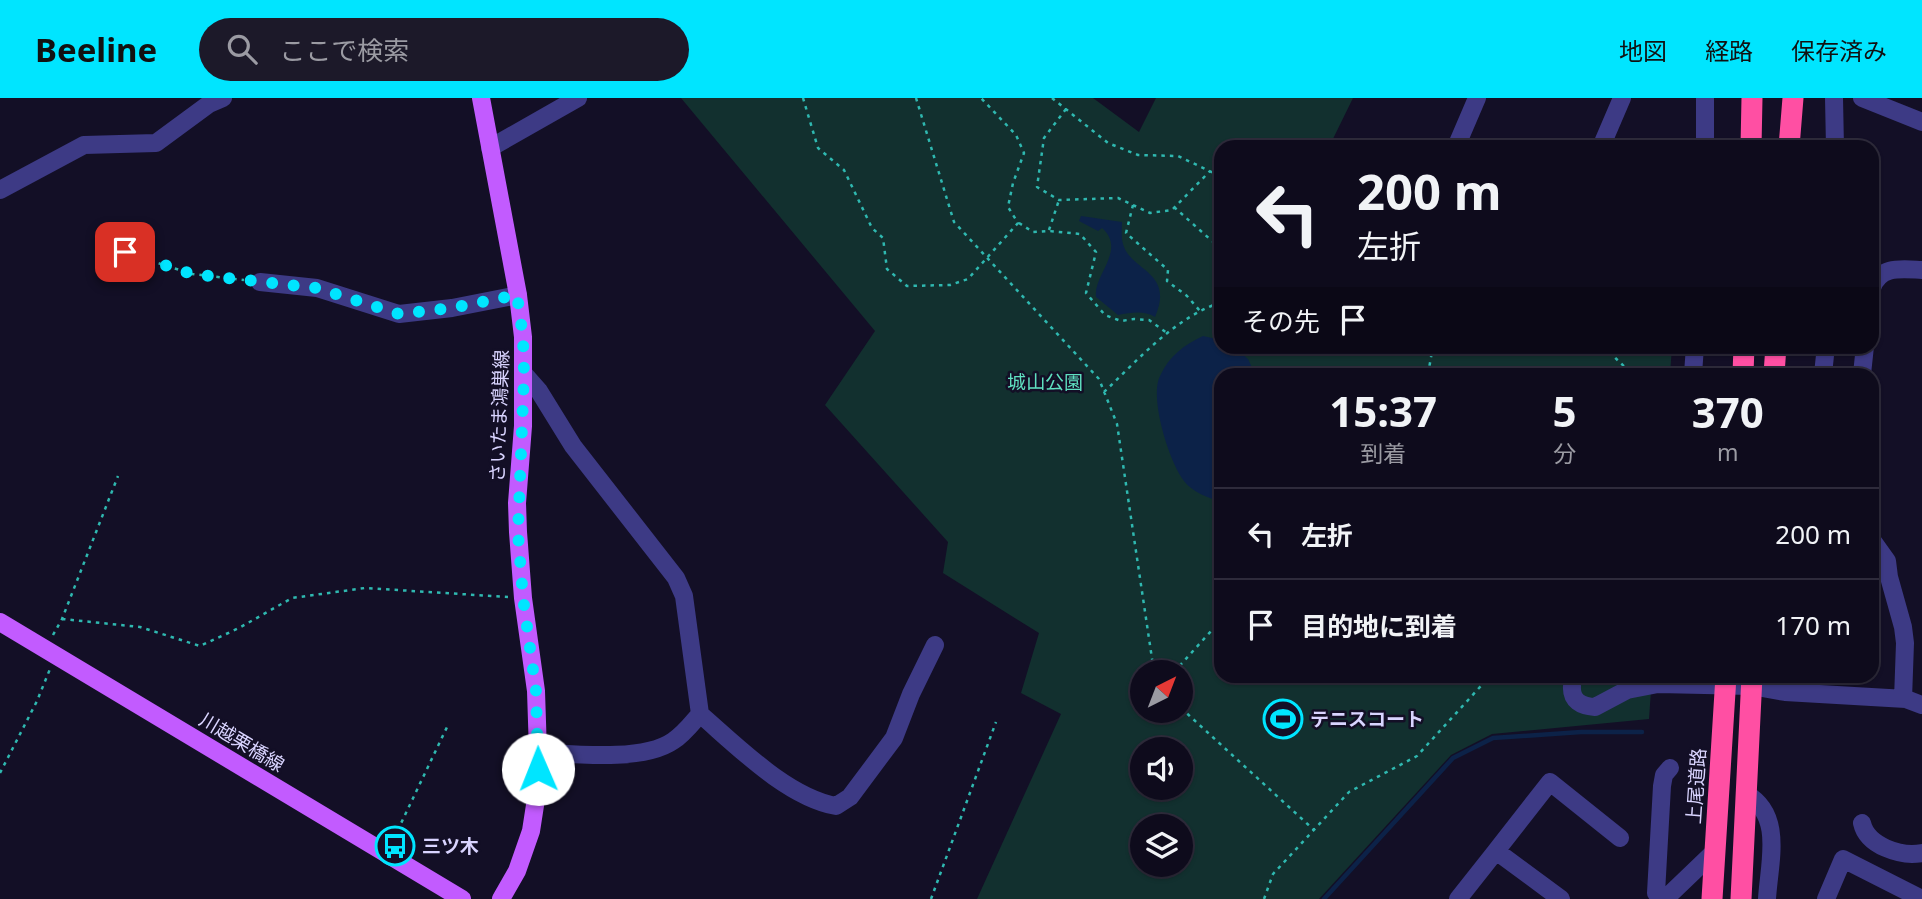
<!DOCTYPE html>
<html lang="ja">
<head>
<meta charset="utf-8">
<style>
  :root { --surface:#0e0b1c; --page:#1c1929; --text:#f1f3f6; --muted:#9b9ba3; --line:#2e2b3b; --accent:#00e5ff }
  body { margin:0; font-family:"Noto Sans","Noto Sans JP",sans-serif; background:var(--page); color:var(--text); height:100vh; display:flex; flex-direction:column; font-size:26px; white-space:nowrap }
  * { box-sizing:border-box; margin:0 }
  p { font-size:23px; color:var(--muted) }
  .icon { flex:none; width:38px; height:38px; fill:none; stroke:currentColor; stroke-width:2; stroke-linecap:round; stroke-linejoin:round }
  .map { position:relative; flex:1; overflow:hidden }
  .details { position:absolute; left:1214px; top:270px; width:665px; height:315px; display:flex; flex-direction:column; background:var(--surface); border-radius:21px; box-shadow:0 2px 5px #0004,0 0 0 2px var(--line) }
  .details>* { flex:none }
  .banner { position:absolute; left:1214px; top:42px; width:665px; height:214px; border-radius:21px; box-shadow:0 2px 5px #0004,0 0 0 2px var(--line); background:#0e0b1c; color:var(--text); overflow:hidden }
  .needle { width:46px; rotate:42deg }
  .controls { position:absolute; left:1130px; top:562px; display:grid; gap:14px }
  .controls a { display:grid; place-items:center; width:63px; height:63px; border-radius:50%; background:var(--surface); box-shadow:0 2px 5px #0004,0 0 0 2px var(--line); font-size:35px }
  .pin { position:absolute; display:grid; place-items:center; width:60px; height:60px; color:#fff; margin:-30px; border-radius:14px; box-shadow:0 4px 10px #0006 }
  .me { position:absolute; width:77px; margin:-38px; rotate:359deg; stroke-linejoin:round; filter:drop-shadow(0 0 5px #0008) }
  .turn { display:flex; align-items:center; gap:24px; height:147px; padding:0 28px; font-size:32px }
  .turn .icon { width:91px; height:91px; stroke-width:2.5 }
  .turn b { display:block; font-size:49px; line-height:60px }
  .then { display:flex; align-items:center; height:66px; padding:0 28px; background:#0003; gap:14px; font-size:26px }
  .eta { display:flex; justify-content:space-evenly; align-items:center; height:119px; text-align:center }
  .eta b { font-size:42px; font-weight:700; line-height:49px }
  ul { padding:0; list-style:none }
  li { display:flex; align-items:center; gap:21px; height:91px; padding:0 28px; border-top:2px solid var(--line) }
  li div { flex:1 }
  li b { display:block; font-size:26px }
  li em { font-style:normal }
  header { display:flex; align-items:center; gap:42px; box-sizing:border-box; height:98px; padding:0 35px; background:var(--accent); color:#111 }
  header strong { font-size:33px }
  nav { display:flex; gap:38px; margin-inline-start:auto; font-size:24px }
  .search { width:490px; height:63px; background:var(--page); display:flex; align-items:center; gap:18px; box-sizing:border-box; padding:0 24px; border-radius:38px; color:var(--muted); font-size:26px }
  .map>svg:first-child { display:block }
  .green { fill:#12302f; fill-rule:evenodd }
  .water { fill:#0c2248 }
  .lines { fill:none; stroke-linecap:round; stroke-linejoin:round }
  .stream { stroke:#0c2248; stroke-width:4.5 }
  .path { stroke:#2fb8b0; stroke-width:2.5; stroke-dasharray:3.5 5; stroke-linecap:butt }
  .minor { stroke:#3d3a85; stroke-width:18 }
  .major { stroke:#c25bff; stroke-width:18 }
  .highway { stroke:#ff4fa3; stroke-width:21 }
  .route { stroke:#00e5ff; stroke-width:12; stroke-dasharray:0 21.6 }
  .labels { text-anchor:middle; stroke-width:5; stroke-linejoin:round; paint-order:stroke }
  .park-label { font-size:19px; fill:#5fe0c0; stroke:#130f26 }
  .street-label { font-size:19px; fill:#d9d4ff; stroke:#130f26 }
  .poi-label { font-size:19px; font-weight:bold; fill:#d9d4ff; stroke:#130f26; text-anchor:start }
</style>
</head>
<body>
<header>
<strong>Beeline</strong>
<div class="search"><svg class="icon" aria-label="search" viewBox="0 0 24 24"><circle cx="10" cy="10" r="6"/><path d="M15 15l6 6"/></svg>ここで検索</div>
<nav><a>地図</a><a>経路</a><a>保存済み</a></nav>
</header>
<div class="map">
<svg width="1922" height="801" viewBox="0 0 1922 801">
  <rect width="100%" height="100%" fill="#130f26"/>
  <path class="green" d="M 681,0 L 1093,0 L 1139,34 L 1156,0 L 1353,0 L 1329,49 L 1222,49 L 1222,248 L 1672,249 L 1670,276 L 1222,276 L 1222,578 L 1652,578 L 1649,621 L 1492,636 L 1451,657 L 1319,801 L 977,801 L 1061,616 L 1021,595 L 1039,535 L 943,475 L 948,444 L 825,307 L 875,233 ZM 1143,574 L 1181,574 L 1181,612 L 1143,612 ZM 1143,651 L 1181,651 L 1181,690 L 1143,690 ZM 1143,728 L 1181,728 L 1181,766 L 1143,766 Z"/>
  <path class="water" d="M 1081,118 L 1122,124 C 1122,130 1121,139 1123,146 C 1130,173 1175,173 1155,219 C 1143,212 1131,215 1118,217 L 1096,199 C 1093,177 1127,152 1102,130 L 1098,133 L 1079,123 Z
    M 1203,238 L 1221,242 L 1222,248 L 1234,249 L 1248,261 L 1255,276 L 1222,276 L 1221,404 C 1209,400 1192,394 1184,383 C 1169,364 1149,299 1160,278 C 1169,258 1184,247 1203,238 Z"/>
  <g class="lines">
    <path class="stream" d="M 1324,801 L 1453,660 L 1493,640 L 1581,634 L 1642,634"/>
    <path class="path" d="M 803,0 L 818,50 L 844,72 L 872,130 L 883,140 L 887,171 L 907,188 L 950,187 L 968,181 L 1018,125 L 1008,109 L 1013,85 L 1024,55 L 1016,37 L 981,0
      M 916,0 L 954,124 L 1099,281 L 1117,326 L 1154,574
      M 1052,0 L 1108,45 L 1138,57 L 1178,58 L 1222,79
      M 1066,11 L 1044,40 L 1037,89 L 1059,102 L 1118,100 L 1150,115 L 1172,112 L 1210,73
      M 1133,107 L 1126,135 L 1168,172 L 1167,183 L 1187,198 L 1200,213
      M 1174,109 L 1212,143 L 1222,147
      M 1019,125 L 1033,134 L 1049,133 L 1080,136 L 1096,154 L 1086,195 L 1105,217 L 1121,223 L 1134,221 L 1149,222 L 1167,235
      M 1049,132 L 1059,102
      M 102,147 L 192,176 L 244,182
      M 1603,248 L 1632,276
      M 1428,276 L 1433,248
      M 1104,294 C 1139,261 1175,219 1222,204
      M 62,521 L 140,529 L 200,548 L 239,530 L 292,500 L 365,490 L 508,499
      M 53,537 L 62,521 L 118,378
      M 1174,574 L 1222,521
      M 1181,610 L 1314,732
      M 0,675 L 37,603 L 50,571
      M 394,740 L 448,627
      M 931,801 L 996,624
      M 1264,801 L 1273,776 L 1349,694 L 1417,658 L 1490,578"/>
    <path class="minor" d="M 1705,0 L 1705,49
      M 1834,0 L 1835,49
      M 1862,0 L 1922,24
      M 1456,49 L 1477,0
      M 1601,49 L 1622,0
      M 490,50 L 578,0
      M 0,92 L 84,47 L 156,45 L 209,6 L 223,0
      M 260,184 L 317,190 L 399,216 L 452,210 L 518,197
      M 1872,190 C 1880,167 1902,171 1922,172
      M 524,276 L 539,293 L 573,348 L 676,480 L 684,498 L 700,616 C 692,625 684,636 673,643 C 643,664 573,656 538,654
      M 1693,276 L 1695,248
      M 1823,276 L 1826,248
      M 1862,276 L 1865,248
      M 1872,442 L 1887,463 L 1889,479 L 1903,529 L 1905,545 L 1903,601
      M 1572,588 C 1571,603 1581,608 1595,609 L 1627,592 L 1658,586 L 1751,588 L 1785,594 L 1906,601 L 1922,607
      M 700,616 C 737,648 787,699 836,708 L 850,699 L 894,640 L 911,596 L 935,547
      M 1746,696 C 1784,717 1769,765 1767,801
      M 1862,725 C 1867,748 1901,759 1922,755
      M 1496,753 L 1550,684 L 1620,740
      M 1458,801 L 1496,753 L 1561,801
      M 1665,801 L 1656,795 L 1662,688 L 1664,677 L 1670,670
      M 1665,801 L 1714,754
      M 1826,801 L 1843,761 L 1922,801"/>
    <path class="major" d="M 481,0 L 518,197 L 523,239 L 523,328 L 517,405 L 518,434 L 523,500 L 536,593 L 538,654 L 538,688 L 531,733 L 517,773 L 501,801
      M 0,524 L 462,801"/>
    <path class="highway" d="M 1751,49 L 1752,0
      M 1789,49 L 1793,0
      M 1743,276 L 1744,248
      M 1774,276 L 1776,248
      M 1712,801 L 1726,578
      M 1741,801 L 1752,578"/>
  </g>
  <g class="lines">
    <path class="route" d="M 125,154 L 192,176 L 317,190 L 399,216 L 452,210 L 517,197 L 523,239 L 524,276 L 518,435 L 523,500 L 536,593 L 538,671"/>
  </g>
  <defs>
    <symbol id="stadium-ring" viewBox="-11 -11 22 22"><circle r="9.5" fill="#130f26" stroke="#00e5ff" stroke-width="1.5"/><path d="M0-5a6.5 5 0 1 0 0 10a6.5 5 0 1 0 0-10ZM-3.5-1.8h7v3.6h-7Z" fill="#00e5ff"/></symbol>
    <symbol id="bus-ring" viewBox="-11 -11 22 22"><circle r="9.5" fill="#130f26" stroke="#00e5ff" stroke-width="1.5"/><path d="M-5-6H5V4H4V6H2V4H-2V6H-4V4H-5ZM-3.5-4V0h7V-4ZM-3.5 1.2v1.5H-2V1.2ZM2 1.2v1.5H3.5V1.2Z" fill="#00e5ff"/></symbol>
  </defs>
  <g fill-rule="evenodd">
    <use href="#stadium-ring" x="1261" y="599" width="44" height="44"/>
    <use href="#bus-ring" x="373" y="726" width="44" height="44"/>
  </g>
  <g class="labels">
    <g class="park-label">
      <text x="1045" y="291">城山公園</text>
    </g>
    <g class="street-label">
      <text transform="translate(499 318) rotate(-88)" y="7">さいたま鴻巣線</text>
      <text transform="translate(242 644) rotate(31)" y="7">川越栗橋線</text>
      <text transform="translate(1696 688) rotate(-86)" y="7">上尾道路</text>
    </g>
    <g class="poi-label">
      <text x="1310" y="628">テニスコート</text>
      <text x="422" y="755">三ツ木</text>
    </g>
  </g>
</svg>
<div class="controls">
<a><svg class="needle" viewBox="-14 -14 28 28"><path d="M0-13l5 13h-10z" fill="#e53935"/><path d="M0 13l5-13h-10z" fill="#9b9ba3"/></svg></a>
<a><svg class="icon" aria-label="sound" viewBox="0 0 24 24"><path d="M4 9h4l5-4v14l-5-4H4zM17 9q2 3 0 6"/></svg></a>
<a><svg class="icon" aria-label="layers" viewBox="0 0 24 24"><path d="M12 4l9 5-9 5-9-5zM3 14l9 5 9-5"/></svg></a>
</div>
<div class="pin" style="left:125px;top:154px;background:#d93025"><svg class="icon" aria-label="arrive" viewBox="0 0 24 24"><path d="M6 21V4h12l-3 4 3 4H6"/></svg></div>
<svg class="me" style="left:538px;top:671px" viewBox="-20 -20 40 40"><circle r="19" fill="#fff"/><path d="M0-13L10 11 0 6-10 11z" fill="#00e5ff"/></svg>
<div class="banner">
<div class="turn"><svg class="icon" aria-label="left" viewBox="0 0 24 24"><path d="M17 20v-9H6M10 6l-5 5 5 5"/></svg><div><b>200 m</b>左折</div></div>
<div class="then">その先<svg class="icon" aria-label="arrive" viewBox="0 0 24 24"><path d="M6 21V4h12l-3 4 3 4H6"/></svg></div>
</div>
<section class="details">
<div class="eta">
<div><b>15:37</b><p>到着</p></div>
<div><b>5</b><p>分</p></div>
<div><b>370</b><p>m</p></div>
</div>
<ul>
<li><svg class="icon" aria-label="left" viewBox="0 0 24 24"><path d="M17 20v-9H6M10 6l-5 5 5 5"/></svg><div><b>左折</b></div><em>200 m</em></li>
<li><svg class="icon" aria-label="arrive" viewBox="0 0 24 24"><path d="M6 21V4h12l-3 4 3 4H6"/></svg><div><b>目的地に到着</b></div><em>170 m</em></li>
</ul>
</section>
</div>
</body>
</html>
